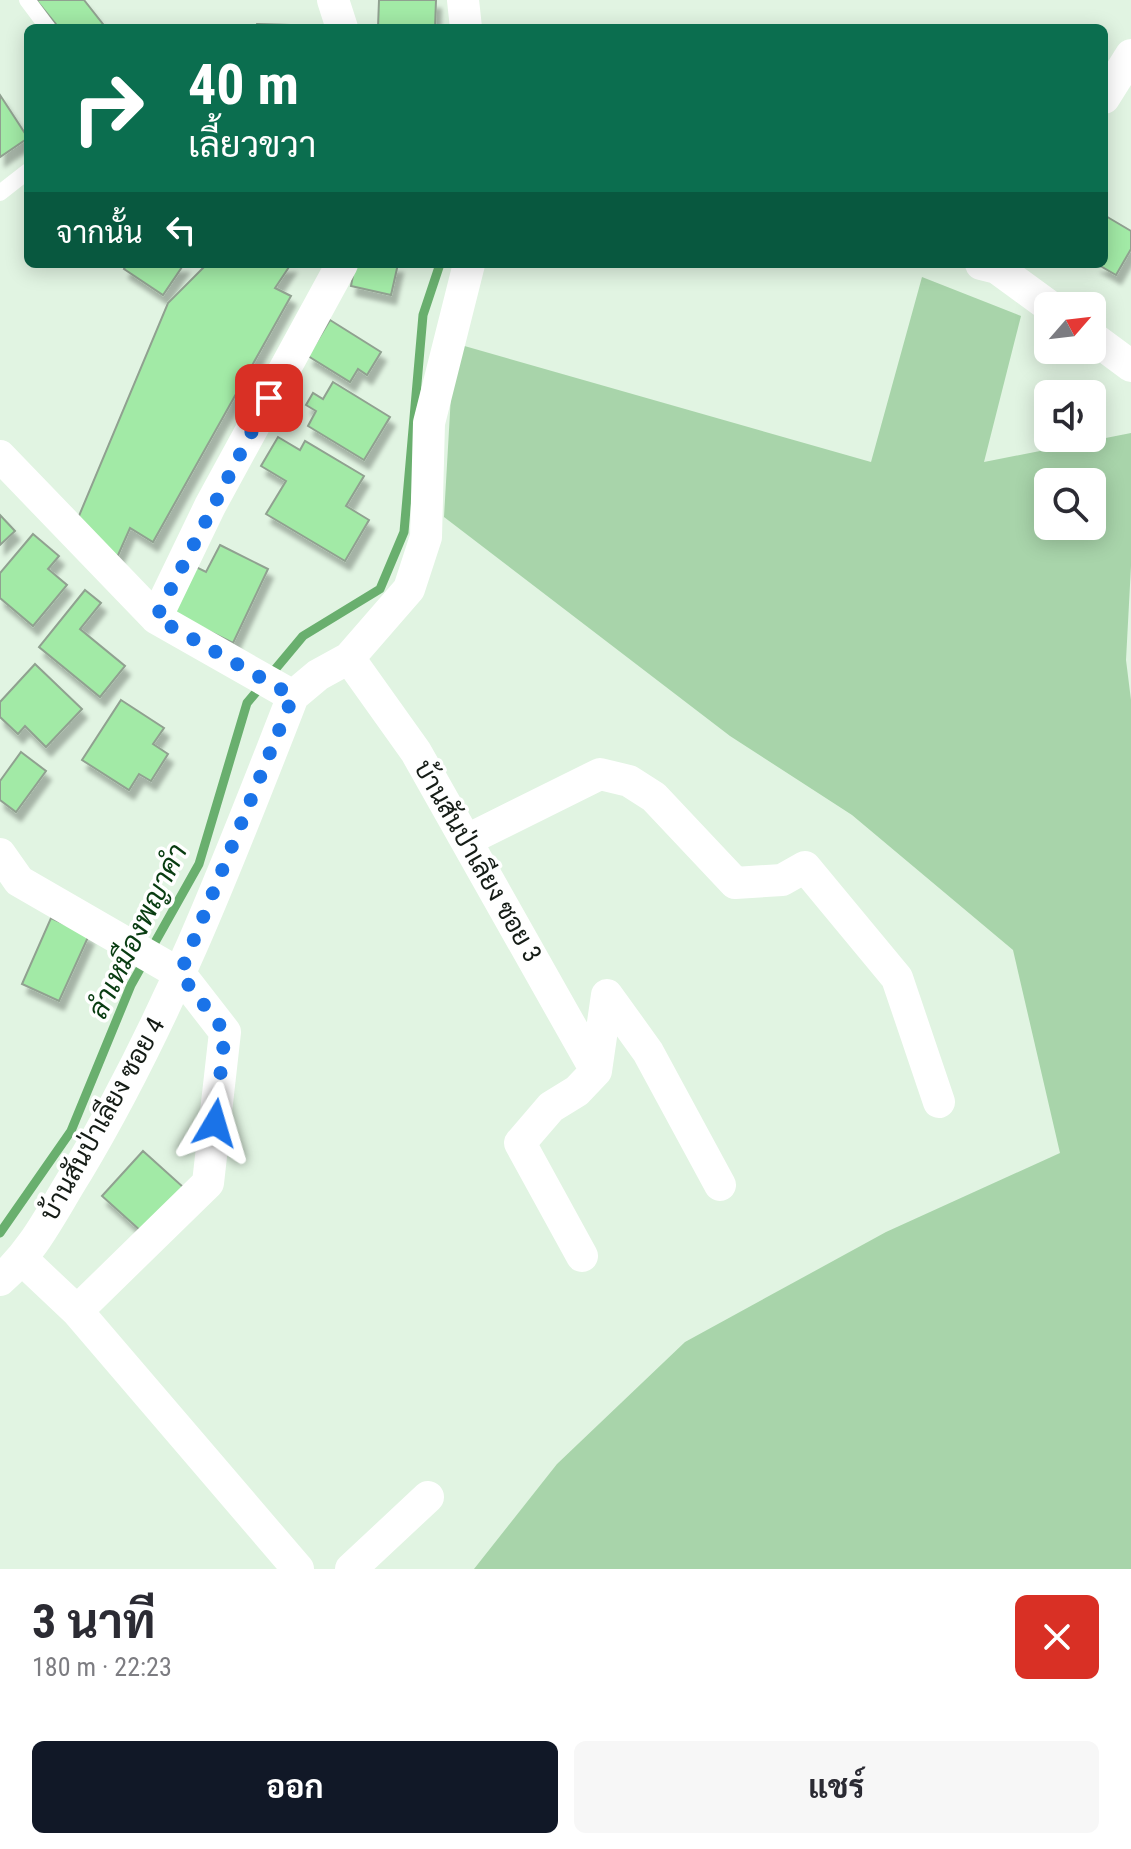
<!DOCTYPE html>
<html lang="th">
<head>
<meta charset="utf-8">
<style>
  :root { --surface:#fff; --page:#f7f7f7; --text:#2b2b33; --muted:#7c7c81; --accent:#111827 }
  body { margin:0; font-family:"Roboto Condensed",Sarabun,sans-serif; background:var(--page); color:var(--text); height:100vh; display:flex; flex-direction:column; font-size:30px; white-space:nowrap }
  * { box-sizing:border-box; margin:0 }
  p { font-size:26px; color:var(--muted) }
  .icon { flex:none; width:44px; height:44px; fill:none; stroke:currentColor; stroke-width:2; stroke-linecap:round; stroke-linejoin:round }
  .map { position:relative; height:1569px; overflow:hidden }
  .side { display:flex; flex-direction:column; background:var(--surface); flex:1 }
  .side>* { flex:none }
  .hud { position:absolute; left:24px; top:24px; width:1084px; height:244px; border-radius:12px; box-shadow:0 4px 20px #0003; background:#0b6e4f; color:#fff; overflow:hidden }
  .needle { width:52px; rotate:62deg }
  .controls { position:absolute; left:1034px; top:292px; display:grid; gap:16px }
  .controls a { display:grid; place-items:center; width:72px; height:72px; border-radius:12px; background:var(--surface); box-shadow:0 4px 20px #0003; font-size:40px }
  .pin { position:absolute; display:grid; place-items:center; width:68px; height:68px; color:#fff; margin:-34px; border-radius:16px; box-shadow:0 4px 12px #0006 }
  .me { position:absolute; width:88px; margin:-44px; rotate:7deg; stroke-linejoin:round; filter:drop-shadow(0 0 6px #0008) }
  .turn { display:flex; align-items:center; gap:28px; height:168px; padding:0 32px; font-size:36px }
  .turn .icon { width:104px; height:104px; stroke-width:2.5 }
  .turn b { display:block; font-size:56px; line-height:68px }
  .then { display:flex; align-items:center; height:76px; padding:0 32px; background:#0003; gap:16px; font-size:30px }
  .round { display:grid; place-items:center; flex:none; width:84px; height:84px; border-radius:12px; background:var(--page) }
  .overview { display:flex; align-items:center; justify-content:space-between; height:136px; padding:0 32px }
  h1 { font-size:48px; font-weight:700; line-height:60px }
  .cta { display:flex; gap:16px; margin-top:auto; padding:16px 32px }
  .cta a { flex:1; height:92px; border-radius:12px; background:var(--accent); color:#fff; font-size:32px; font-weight:700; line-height:92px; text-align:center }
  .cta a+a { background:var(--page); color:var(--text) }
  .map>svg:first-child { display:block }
  .green { fill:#a8d4aa; fill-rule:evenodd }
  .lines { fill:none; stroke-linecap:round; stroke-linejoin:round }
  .stream { stroke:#69af6e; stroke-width:9 }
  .building { fill:#a2eaa6; stroke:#90a190; stroke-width:2; filter:url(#shadow) }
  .service { stroke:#fff; stroke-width:16 }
  .minor { stroke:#fff; stroke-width:32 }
  .route { stroke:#1a73e8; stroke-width:14; stroke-dasharray:0 25.2 }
  .labels { text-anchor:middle; stroke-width:7; stroke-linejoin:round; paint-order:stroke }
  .street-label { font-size:26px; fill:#151c16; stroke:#fff }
  .water-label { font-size:28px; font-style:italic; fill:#083c11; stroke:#fff }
</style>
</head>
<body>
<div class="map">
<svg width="1131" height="1569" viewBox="0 0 1131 1569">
  <defs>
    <filter id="shadow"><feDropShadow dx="5" dy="9" stdDeviation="2" flood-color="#0004"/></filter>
  </defs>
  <rect width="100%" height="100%" fill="#e1f4e2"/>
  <path class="green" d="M 922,277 L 1021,316 L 984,462 L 1131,433 L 1131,566 L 1126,660 L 1131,700 L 1131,1569 L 474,1569 L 557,1464 L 685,1342 L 886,1232 L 1060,1153 L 1013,950 L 852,815 L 730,736 L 444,517 L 454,343 L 871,462 ZM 1048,482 L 1092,482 L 1092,526 L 1048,526 Z"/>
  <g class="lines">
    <path class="stream" d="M 0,1233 L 71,1131 L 131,985 L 199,864 L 247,703 L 303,636 L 380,589 L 404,532 L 423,315 L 440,264"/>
  </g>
  <path class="building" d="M 36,0 L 84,0 L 106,28 L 59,28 Z
    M 379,0 L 436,0 L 435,28 L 378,28 Z
    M 257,24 L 324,26 L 324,28 L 256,28 Z
    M 0,95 L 28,138 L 0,157 Z
    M 1104,215 L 1131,231 L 1131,249 L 1116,275 L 1097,264 L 1104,264 Z
    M 127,264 L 184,264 L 163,295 L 124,269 Z
    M 207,264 L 291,264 L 275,288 L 291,296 L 153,542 L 130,528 L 115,562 L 76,523 L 168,303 Z
    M 355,264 L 398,264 L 391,295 L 351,286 Z
    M 330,320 L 381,352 L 367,375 L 358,369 L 350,382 L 308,356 Z
    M 333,382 L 390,417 L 364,460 L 308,426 L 316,411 L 306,405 L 313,393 L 323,399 Z
    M 278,437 L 300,450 L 305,441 L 364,476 L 346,506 L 369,520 L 345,561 L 266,514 L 286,481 L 261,466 Z
    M 0,515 L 15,531 L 0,545 Z
    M 33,534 L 59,556 L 48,569 L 67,585 L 33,626 L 0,598 L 0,573 Z
    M 220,545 L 268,569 L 233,643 L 166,610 L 188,563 L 206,572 Z
    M 85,590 L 101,603 L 80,629 L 125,666 L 100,697 L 39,647 Z
    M 35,664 L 82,709 L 46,747 L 25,726 L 18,734 L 0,717 L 0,702 Z
    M 121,700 L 164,728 L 153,744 L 168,754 L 151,781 L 139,774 L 129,790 L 82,760 Z
    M 21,752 L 46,771 L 16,812 L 0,800 L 0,781 Z
    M 51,918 L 89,935 L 59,1001 L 22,984 Z
    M 143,1151 L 183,1187 L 142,1232 L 102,1196 Z"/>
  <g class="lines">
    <path class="service" d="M 27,0 L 48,28
      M 0,193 L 28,171"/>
    <path class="minor" d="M 333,0 L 342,28
      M 463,0 L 466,28
      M 1104,98 L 1131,55
      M 981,264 L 997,268 L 1049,306
      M 1092,337 L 1131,366
      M 0,456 L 156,618 L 293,696
      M 156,618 L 210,506 L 342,264
      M 349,658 L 416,752 L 596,1071
      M 467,840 L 600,774 L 629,781 L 654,797 L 735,883 L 782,880 L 805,867 L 897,978 L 939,1102
      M 0,854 L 19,881 L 180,974 L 225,1032 L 208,1183 L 77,1311
      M 582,1256 L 520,1143 L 551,1107 L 577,1091 L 596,1071 L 607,995 L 648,1052 L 720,1185
      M 23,1260 L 77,1311 L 298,1569
      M 0,1280 C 34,1251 53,1210 77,1172 C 167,1022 230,858 293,696 L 318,675 L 349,658 L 409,589 L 426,537 L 429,423 L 469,264
      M 351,1569 L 428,1497"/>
  </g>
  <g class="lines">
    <path class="route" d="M 215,1123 L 225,1032 L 180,974 L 293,696 L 156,618 L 269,398"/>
  </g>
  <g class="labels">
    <g class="street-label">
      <text transform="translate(478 861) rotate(60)" y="9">บ้านสันป่าเลียง ซอย 3</text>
      <text transform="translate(102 1119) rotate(-61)" y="9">บ้านสันป่าเลียง ซอย 4</text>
    </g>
    <g class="water-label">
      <text transform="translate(137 931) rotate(-64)" y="10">ลำเหมืองพญาคำ</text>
    </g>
  </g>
</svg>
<div class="controls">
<a><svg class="needle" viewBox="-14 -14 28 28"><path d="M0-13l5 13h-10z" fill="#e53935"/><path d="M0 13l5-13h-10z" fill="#7c7c81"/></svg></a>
<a><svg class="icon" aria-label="sound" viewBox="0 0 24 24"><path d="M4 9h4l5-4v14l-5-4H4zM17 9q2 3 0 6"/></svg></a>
<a><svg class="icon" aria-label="search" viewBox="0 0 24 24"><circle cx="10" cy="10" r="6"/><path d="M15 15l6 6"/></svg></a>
</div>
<div class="pin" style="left:269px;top:398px;background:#d93025"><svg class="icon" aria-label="arrive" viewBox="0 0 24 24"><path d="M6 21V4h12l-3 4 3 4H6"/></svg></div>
<svg class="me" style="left:215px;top:1123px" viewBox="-20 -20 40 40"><path d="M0-17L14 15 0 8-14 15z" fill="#1a73e8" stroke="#fff" stroke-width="4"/></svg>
<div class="hud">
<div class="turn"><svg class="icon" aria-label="right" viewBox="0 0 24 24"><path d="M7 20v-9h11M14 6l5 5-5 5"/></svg><div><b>40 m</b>เลี้ยวขวา</div></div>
<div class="then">จากนั้น<svg class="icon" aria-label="left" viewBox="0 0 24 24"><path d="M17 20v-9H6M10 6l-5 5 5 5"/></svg></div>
</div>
</div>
<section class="side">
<div class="overview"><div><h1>3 นาที</h1><p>180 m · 22:23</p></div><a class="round" style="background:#d93025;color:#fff"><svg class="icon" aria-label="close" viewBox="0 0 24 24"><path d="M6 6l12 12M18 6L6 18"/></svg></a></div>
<div class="cta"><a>ออก</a><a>แชร์</a></div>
</section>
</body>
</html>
